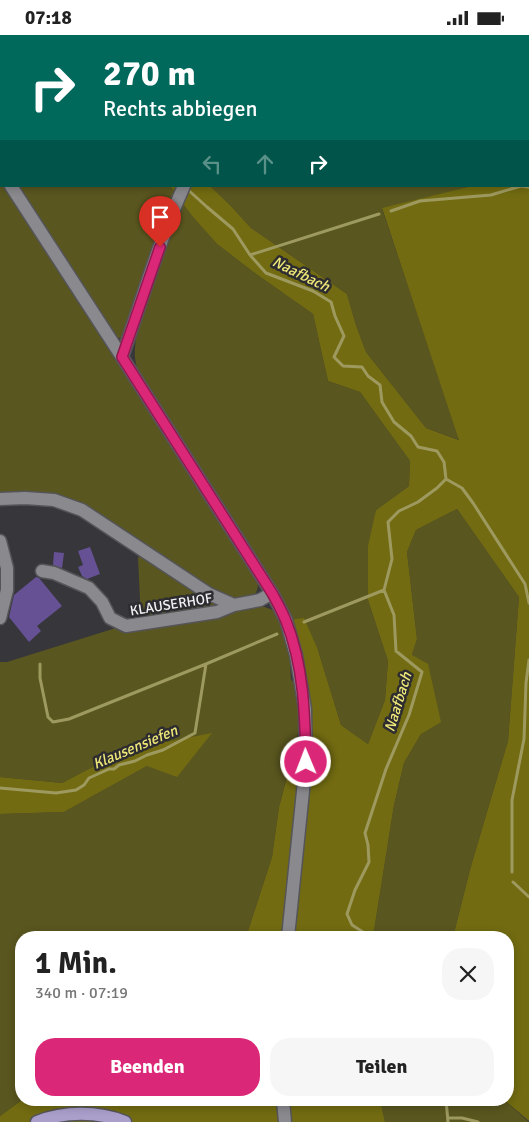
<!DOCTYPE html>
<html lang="de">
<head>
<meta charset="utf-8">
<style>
  :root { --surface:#fff; --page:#f6f6f6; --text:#222; --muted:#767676; --accent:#db2777 }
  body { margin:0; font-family:Signika,sans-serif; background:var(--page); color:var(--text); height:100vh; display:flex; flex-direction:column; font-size:19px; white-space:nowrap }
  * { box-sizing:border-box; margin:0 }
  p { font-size:16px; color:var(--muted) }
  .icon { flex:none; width:28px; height:28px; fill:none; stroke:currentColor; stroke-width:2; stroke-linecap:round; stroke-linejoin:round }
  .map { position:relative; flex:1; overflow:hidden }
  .side { position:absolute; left:15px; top:896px; width:499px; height:175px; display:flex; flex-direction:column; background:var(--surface); border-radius:20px; box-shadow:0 2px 8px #0003 }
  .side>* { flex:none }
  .hud { position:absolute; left:0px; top:0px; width:530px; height:152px; box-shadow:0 2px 8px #0003; background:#00695c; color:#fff; overflow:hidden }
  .pin { position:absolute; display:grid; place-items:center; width:42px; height:42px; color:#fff; margin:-51px -21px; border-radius:50% 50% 50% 0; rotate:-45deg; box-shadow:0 0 5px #0007 }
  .pin .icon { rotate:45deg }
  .me { position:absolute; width:55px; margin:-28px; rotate:359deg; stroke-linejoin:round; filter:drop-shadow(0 0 4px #0008) }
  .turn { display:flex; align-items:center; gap:18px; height:105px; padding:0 20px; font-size:22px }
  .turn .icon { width:65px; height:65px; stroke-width:2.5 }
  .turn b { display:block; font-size:35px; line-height:42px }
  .lanes { display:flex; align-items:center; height:48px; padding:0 20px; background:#0003; justify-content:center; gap:25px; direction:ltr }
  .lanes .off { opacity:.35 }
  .round { display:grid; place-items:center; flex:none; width:52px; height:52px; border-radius:20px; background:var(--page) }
  .head { display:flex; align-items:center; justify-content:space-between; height:85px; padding:0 20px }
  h1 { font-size:30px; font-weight:700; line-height:38px }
  .cta { display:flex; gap:10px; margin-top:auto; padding:10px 20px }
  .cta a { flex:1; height:58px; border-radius:20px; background:var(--accent); color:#fff; font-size:20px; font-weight:700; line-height:58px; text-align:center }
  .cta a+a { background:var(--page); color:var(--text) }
  .status { display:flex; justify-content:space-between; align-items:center; height:35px; padding:0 25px; background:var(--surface); direction:ltr }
  .status svg { height:14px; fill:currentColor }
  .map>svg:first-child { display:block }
  .green { fill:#59561f }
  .forest { fill:#726b11 }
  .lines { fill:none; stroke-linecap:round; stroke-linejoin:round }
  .stream { stroke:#9e9a5f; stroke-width:3 }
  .building { fill:#655193 }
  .minor-casing { stroke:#555559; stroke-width:15 }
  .major-casing { stroke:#555559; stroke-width:15 }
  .minor { stroke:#8a898e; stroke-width:12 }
  .major { stroke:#aa9fcb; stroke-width:12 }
  .route-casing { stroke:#8e194d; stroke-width:12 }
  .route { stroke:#db2777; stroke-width:9 }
  .labels { text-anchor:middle; stroke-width:5; stroke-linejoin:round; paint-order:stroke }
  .street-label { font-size:14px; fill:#f3f3f6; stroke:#2d2c30 }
  .water-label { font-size:15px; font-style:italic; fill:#efe878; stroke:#2d2c30 }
</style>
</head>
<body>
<div class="status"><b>07:18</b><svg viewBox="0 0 49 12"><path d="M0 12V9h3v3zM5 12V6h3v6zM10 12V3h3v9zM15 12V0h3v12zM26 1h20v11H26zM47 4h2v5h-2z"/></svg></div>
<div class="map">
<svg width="529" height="1087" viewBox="0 0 529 1087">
  <rect width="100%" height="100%" fill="#37363b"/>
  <path class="green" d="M 0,0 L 212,0 L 211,1 L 1,1 L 1,125 L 0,123 Z
    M 244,0 L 405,0 L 405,1 L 244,1 Z
    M 0,141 L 1,142 L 1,151 L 7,151 L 258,547 C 259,570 236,563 221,560 L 87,475 L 0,459 Z
    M 18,151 L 170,151 L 177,161 L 123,303 L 117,303 Z
    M 210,151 L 472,151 L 382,174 L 460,405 L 426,393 L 366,317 L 356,290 L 347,259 L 251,193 L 231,171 Z
    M 182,167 L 192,181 L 217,209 L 252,236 L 313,279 L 328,346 L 360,357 L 410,426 L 409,451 L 376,475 L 368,565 L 388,626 L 385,665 L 368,709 L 341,690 L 318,615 L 290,585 L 143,349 C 134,327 133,321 137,298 Z
    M 457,474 L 519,562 L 508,706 L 471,831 L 453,902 L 373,902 L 394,770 L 404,728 L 421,699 L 412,620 L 417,604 L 407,517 L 416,495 Z
    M 142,517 L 216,567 L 216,570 L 213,574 L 141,586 L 138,523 Z
    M 248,570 L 259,570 L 273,575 L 281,582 L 291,617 L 290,630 L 291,644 L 294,649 L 302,683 L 279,772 L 272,822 L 246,902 L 21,902 L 21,1065 L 22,1065 L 0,1081 L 0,779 L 64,777 L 147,731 L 211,699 L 125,715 L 62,748 L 0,742 L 0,627 L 7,627 L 119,592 Z
    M 380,1065 L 504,1065 L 529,1087 L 385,1087 Z"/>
  <path class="forest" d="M 405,0 L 529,0 L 528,1 L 405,1 Z
    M 529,102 L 529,1086 L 504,1065 L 508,1065 L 508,902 L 453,902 L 471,831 L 508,706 L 519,562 L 457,474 L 416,495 L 407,517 L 417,604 L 412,620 L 428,629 L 441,687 L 421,699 L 404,728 L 394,770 L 373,902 L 246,902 L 272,822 L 279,772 L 305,674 L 290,585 L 304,583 L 318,615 L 341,690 L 368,709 L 385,665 L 388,626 L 368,565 L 368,511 L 376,475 L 409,451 L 410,426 L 360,357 L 328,346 L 313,279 L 252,236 L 217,209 L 192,181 L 170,151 L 210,151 L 231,171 L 251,193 L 347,259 L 356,290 L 366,317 L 426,393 L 459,405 L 382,173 L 472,151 L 529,151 Z
    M 212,698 L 177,742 L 147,731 L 64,777 L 0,779 L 0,742 L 62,748 L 125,715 Z
    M 22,1065 L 380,1065 L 385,1087 L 0,1087 L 0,1081 Z"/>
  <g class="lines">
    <path class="stream" d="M 216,1 L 216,0
      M 0,82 L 1,82
      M 186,153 L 207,172 L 233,194 L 250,220 L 266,238 L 313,256 L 331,267 L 335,281 L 344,301 L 334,322 L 343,331 L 362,332 L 368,341 L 380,350 L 382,367 L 394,387 L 411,401 L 418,412 L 437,416 L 444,427 L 446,444 L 437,453 L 418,467 L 399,476 L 388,487 L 392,524 L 384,555 L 394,580 L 396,616 L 422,637 L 409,680 L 386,734 L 365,798 L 368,810 L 369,827 L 355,855 L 347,879 L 352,890 L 371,902
      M 391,176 L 420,166 L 491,160 L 521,151 L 529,152
      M 250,220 L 379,179
      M 446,444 L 462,453 L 473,468 L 525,549 L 529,568
      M 304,587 L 384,555
      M 40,629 L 40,643 L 48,682 L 53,687 L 69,684 L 206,629
      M 0,753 L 56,758 L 76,755 L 84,750 L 89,743 L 109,734 L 114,734 L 119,730 L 135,726 L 147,720 L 163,715 L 195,698 L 206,629 L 277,599
      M 512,837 L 512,765 L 524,704 L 526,648 L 529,625
      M 513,847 L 529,862
      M 446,1065 L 448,1087
      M 448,1083 L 462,1083 L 478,1087"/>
  </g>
  <path class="building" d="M 90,512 L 100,539 L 87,544 L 82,541 L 78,532 L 83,530 L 78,516 Z
    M 54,517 L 64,518 L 62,533 L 53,530 Z
    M 36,542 L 39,543 L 62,571 L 37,591 L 41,596 L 29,607 L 9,582 L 14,560 Z"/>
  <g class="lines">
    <defs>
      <path id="minor" d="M 0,134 L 1,136
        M 11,151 L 122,322 L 272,558 L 286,585 L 296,620 L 305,674 L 306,727 L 288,902
        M 122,322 C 142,265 159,206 184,151
        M 0,464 L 25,463 L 54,465 L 82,475 L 209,559 L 234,570 L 260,565 L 272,558
        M 0,506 L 7,533 L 7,555 L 0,583
        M 42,536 L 54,538 L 89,553 L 102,567 L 110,583 L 126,591 L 217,577 L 234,570
        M 283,1065 L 285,1087"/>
      <path id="major" d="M 37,1087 C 64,1076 98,1076 125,1087"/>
    </defs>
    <use href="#minor" class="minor-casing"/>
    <use href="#major" class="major-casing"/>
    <use href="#minor" class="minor"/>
    <use href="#major" class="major"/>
  </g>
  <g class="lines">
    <defs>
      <path id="route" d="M 160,212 L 122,322 L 272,558 C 277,567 282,576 286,586 C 304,631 305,680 306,727"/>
    </defs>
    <use href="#route" class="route-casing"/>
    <use href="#route" class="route"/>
  </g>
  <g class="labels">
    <g class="street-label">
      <text transform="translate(171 569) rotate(-9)" y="5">KLAUSERHOF</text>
    </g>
    <g class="water-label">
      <text transform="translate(301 239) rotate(26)" y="5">Naafbach</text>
      <text transform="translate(398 667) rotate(-73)" y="5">Naafbach</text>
      <text transform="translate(135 712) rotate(-23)" y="5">Klausensiefen</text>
    </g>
  </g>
</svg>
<div class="pin" style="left:160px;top:212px;background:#d93025"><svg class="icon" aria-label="arrive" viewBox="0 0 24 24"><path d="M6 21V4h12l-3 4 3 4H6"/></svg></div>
<svg class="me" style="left:306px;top:727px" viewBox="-20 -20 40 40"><circle r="17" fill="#db2777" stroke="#fff" stroke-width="3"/><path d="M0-11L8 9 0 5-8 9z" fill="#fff"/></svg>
<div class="hud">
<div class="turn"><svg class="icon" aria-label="right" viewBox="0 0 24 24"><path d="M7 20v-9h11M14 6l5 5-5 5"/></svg><div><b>270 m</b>Rechts abbiegen</div></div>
<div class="lanes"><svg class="icon off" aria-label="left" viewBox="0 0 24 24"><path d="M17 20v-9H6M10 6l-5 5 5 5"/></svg><svg class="icon off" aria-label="ahead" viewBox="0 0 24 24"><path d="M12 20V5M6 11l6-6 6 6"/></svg><svg class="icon" aria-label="right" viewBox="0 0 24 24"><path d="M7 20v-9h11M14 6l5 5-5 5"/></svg></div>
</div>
<section class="side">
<div class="head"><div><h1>1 Min.</h1><p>340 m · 07:19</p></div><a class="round"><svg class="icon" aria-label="close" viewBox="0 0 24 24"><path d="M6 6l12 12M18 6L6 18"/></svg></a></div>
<div class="cta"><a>Beenden</a><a>Teilen</a></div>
</section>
</div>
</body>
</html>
